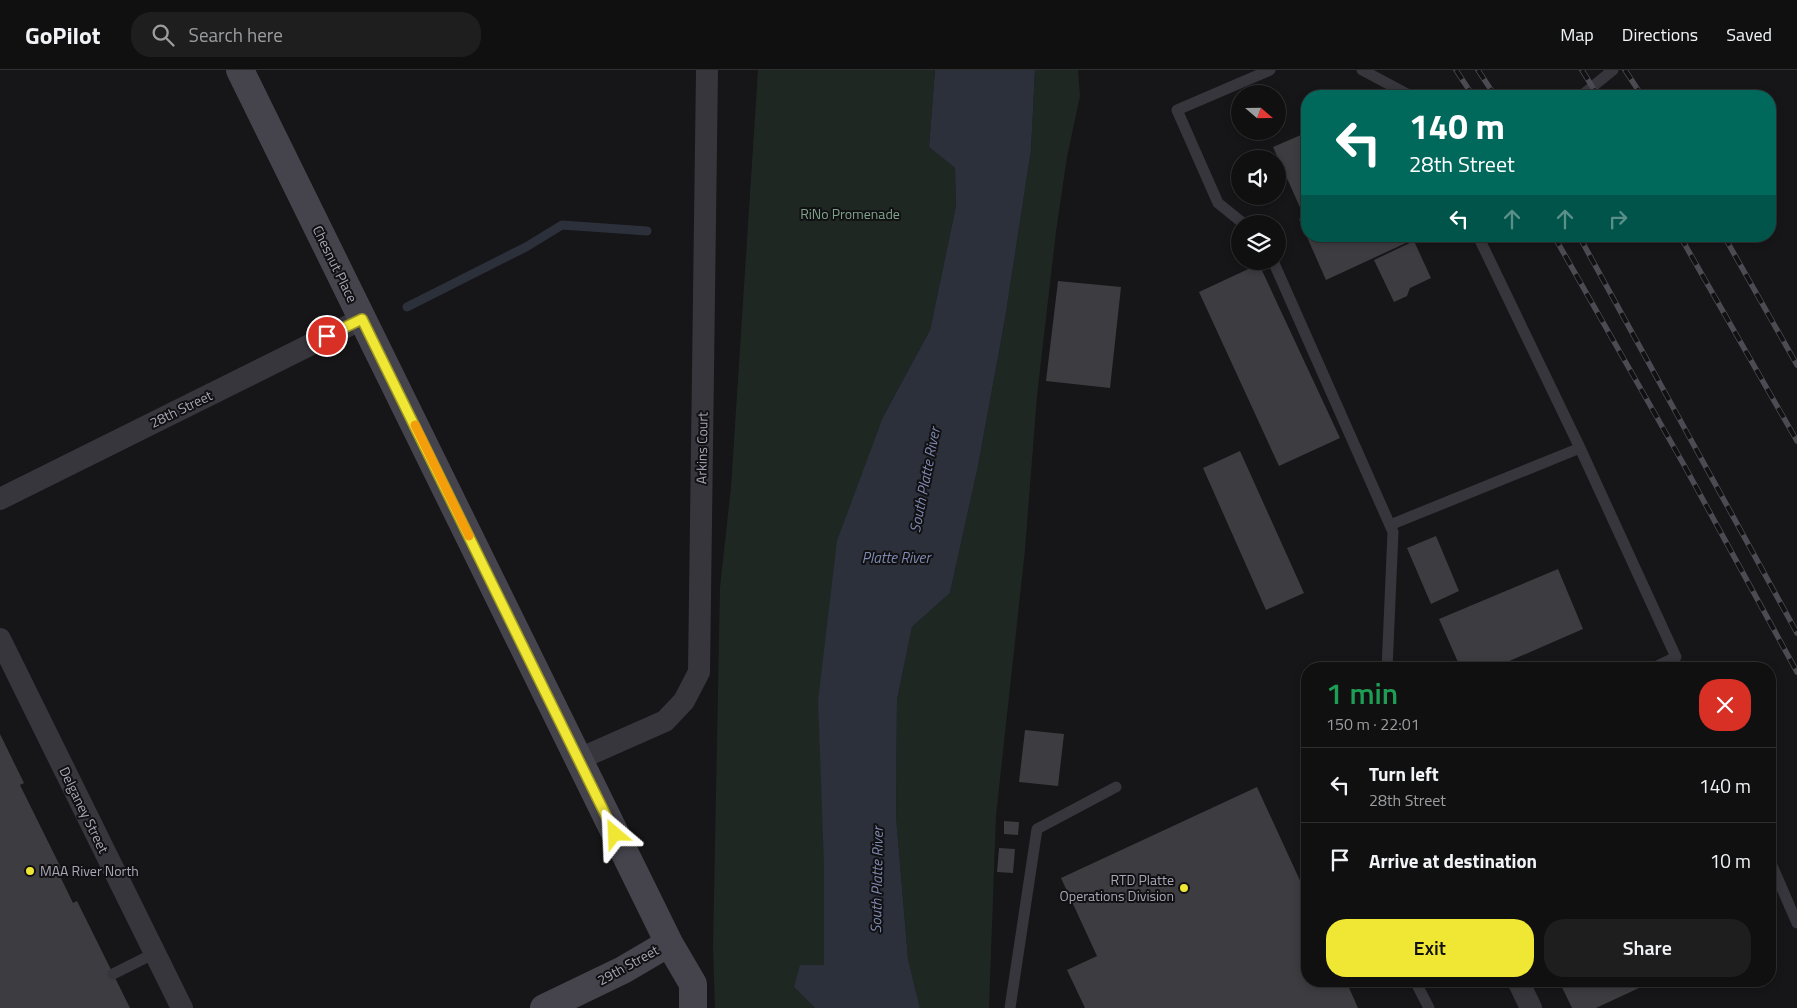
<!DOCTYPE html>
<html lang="en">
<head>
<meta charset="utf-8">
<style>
  :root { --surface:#101011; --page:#1e1e1f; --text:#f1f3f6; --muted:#9c9d9f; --line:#303031; --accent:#f0e735 }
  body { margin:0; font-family:"Titillium Web",sans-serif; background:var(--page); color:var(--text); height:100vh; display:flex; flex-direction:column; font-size:19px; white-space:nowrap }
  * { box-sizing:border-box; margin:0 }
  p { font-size:16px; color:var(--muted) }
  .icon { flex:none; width:28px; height:28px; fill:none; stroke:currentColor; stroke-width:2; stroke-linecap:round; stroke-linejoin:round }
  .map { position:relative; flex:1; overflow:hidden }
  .panel { position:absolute; left:1301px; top:592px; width:475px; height:325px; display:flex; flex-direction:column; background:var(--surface); border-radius:20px; box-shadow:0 2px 8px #0003,0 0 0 1px var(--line) }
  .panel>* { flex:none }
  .top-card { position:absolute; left:1301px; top:20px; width:475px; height:152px; border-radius:20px; box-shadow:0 2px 8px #0003,0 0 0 1px var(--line); background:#00695c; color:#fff; overflow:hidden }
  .needle { width:32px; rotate:110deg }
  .tools { position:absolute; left:1231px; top:15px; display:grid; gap:10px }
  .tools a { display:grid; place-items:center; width:55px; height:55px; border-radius:50%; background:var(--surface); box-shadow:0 2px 8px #0003,0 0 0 1px var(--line); font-size:25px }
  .pin { position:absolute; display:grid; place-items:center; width:42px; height:42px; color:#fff; margin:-21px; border:2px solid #fff; border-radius:50%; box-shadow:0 1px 5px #0007 }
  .me { position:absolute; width:55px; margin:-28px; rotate:334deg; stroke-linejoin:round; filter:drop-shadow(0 0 4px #0008) }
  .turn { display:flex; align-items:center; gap:18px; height:105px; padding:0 25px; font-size:22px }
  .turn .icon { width:65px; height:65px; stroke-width:2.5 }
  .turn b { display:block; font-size:35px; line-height:42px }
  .lanes { display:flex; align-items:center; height:48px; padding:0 25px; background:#0003; justify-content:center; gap:25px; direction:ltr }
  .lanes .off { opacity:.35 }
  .round { display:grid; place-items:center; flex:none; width:52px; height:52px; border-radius:20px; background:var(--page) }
  .head { display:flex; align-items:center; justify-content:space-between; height:85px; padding:0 25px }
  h1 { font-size:30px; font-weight:600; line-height:38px; color:#1e9e55 }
  .cta { display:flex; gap:10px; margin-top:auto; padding:10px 25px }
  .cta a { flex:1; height:58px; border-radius:20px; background:var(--accent); color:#111; font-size:20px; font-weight:600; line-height:58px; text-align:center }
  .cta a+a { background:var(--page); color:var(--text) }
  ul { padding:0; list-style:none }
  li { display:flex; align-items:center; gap:15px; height:75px; padding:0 25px; border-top:1px solid var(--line) }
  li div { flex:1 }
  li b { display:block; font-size:19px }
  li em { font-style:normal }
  header { display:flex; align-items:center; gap:30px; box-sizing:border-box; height:70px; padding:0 25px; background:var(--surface); border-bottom:1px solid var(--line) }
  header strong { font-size:24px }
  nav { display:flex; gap:28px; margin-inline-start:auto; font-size:18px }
  .search { width:350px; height:45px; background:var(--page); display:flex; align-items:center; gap:12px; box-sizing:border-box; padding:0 18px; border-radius:20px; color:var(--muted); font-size:19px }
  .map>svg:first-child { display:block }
  .green { fill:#1f2722 }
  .water { fill:#2b303b }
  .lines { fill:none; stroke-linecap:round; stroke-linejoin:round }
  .stream { stroke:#2b303b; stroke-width:9 }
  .building { fill:#3d3c41 }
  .lane { stroke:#37363c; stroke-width:11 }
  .street { stroke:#37363c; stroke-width:22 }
  .secondary { stroke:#45444c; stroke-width:28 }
  .rail-casing { stroke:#4c4b53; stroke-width:5.5 }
  .rail { stroke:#111012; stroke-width:4; stroke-dasharray:11; stroke-linecap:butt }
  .route-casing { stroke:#9c9622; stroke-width:12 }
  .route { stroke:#f0e735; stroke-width:9 }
  .slow { stroke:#f59e0b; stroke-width:9 }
  .poi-dot { fill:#f0e735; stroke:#111012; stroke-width:2 }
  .labels { text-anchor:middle; stroke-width:4; stroke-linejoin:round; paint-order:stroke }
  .park-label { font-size:14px; fill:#7ea28b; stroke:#111012 }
  .street-label { font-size:14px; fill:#a7a7b7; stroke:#111012 }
  .poi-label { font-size:14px; fill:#a7a7b7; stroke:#111012; text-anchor:start }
  .water-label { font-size:15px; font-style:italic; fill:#7f8bb2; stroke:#111012 }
</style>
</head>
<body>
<header>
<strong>GoPilot</strong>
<div class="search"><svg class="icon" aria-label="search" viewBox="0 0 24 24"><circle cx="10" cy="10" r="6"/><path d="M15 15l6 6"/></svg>Search here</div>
<nav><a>Map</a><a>Directions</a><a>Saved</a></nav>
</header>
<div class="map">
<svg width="1797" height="938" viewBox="0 0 1797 938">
  <rect width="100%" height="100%" fill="#161517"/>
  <path class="green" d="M 758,0 L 935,0 L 929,77 L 955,98 L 956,136 L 930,260 L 883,347 L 824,794 L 824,895 L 794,917 L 815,938 L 715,938 L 713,879 L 720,517 L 731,417 Z
    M 1035,0 L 1078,0 L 1080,26 L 1067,87 L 1056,162 L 1037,326 L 1025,480 L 996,746 L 989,938 L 920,938 L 908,889 L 896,746 L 897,630 L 912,557 L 950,523 L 978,396 L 1005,249 L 1031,80 Z"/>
  <path class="water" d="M 935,0 L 1035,0 L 1031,80 L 1005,249 L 978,396 L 950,523 L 912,557 L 897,630 L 896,746 L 908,889 L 920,938 L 815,938 L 794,917 L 800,895 L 824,895 L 824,794 L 818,631 L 837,471 L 883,347 L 930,260 L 956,136 L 955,98 L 929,77 Z"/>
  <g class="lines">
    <path class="stream" d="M 407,237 L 526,177 L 562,155 L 647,161"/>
  </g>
  <path class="building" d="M 1308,62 L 1308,143 L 1303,144 L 1273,77 Z
    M 1308,145 L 1308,166 L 1421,166 L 1326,210 L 1299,149 Z
    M 1414,171 L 1431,208 L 1410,218 L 1407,226 L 1394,232 L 1374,190 Z
    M 1259,194 L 1340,368 L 1279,396 L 1199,222 Z
    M 1058,211 L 1121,217 L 1110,318 L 1046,311 Z
    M 1240,381 L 1304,523 L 1266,540 L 1203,398 Z
    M 1436,466 L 1459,521 L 1431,534 L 1407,478 Z
    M 1558,499 L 1583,559 L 1491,599 L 1461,599 L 1439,549 Z
    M 1025,660 L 1064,664 L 1058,716 L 1019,712 Z
    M 0,664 L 24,713 L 20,715 L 62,800 L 58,802 L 73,833 L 77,831 L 130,938 L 0,938 Z
    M 1257,717 L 1308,828 L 1308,911 L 1346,911 L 1358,938 L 1085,938 L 1067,900 L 1097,886 L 1061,808 Z
    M 1004,751 L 1019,752 L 1018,765 L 1004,764 Z
    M 999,778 L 1015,779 L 1013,803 L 997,802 Z
    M 1559,911 L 1654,911 L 1596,938 L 1572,938 Z"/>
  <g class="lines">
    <path class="lane" d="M 1362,0 L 1411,26
      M 1581,26 L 1613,0
      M 1244,154 L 1218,133 L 1177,40 L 1270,0
      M 1478,166 L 1580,378 L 1676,587 L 1651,599
      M 1273,191 L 1393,462 L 1387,599
      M 1390,455 L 1580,378
      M 1770,791 L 1797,853
      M 113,904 L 155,883
      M 1415,911 L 1429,938
      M 1010,938 L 1037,759 L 1116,717"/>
    <path class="street" d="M 0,429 L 362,249
      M 0,569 L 182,938
      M 579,689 L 665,651 L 684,631 L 699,602 L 707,0
      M 1518,911 L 1531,938"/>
    <path class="secondary" d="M 240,0 L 669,873
      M 544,938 L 623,900 L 669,873 L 693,914 L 693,938"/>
    <defs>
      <path id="rail" d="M 1456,0 L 1473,26
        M 1478,0 L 1495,26
        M 1582,0 L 1598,26
        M 1625,0 L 1642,26
        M 1554,166 L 1684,395 L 1797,602
        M 1579,166 L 1797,563
        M 1680,166 L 1797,371
        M 1724,166 L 1797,295"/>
    </defs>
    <use href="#rail" class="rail-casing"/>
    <use href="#rail" class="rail"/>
  </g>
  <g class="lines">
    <defs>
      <path id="route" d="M 327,266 L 362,249 L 615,764"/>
    </defs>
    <use href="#route" class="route-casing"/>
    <use href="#route" class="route"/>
    <path class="slow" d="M 415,355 L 469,466"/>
  </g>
  <g class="poi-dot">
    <circle cx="30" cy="801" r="5"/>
    <circle cx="1184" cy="818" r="5"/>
  </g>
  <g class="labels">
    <g class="park-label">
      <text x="850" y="149">RiNo Promenade</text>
    </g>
    <g class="street-label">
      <text transform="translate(335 194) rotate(64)" y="5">Chesnut Place</text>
      <text transform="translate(181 339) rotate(-26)" y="5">28th Street</text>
      <text transform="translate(702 378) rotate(-89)" y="5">Arkins Court</text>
      <text transform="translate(84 740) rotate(64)" y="5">Delganey Street</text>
      <text transform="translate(628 895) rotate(-29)" y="5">29th Street</text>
    </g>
    <g class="poi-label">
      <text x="40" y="806">MAA River North</text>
      <text x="1174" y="815" text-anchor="end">RTD Platte<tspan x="1174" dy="16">Operations Division</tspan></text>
    </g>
    <g class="water-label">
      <text transform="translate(925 410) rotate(-79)" y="5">South Platte River</text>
      <text x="896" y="493">Platte River</text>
      <text transform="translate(877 810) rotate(-89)" y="5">South Platte River</text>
    </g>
  </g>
</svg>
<div class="tools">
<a><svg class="needle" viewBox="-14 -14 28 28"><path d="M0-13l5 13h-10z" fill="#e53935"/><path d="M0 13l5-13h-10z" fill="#9c9d9f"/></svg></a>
<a><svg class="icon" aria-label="sound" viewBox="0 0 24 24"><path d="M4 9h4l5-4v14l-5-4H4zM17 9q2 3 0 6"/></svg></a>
<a><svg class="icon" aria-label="layers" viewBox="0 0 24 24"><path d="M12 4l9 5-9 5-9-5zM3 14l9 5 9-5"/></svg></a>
</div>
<div class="pin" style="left:327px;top:266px;background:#d93025"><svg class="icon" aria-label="arrive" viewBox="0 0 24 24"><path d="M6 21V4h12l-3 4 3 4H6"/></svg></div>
<svg class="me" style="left:615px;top:764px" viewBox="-20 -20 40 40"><path d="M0-17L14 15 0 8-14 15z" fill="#f0e735" stroke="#fff" stroke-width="4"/></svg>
<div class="top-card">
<div class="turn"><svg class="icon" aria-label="left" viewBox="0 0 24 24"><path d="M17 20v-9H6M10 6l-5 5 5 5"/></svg><div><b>140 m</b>28th Street</div></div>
<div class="lanes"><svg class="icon" aria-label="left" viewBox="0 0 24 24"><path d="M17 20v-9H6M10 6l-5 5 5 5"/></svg><svg class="icon off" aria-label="ahead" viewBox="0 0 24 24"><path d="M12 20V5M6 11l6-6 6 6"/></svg><svg class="icon off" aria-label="ahead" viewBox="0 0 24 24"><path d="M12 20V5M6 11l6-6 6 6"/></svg><svg class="icon off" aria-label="right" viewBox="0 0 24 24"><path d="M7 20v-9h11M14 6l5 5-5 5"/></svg></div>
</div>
<section class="panel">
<div class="head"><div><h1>1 min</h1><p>150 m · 22:01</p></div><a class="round" style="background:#d93025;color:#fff"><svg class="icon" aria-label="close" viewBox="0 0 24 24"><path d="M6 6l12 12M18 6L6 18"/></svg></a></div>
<ul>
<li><svg class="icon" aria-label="left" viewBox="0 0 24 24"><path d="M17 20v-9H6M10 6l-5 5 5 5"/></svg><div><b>Turn left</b><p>28th Street</p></div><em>140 m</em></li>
<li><svg class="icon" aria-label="arrive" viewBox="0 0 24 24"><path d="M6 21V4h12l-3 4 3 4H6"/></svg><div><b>Arrive at destination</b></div><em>10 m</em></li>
</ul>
<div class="cta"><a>Exit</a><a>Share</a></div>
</section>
</div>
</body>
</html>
